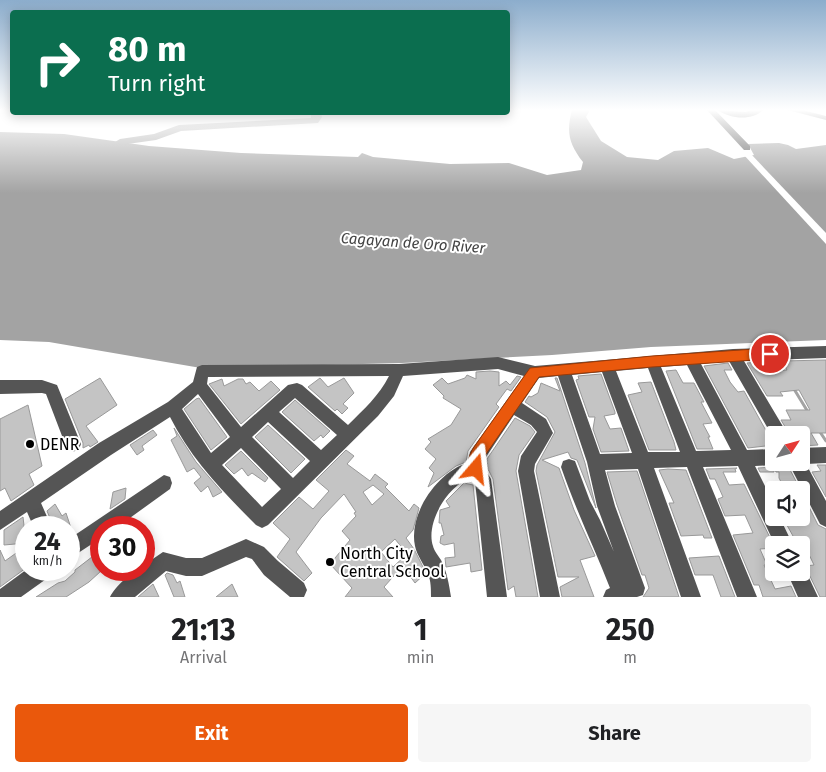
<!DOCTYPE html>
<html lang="en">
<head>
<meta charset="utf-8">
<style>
  :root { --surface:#fff; --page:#f6f6f6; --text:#202124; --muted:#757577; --accent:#ea580c }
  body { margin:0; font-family:"Fira Sans",sans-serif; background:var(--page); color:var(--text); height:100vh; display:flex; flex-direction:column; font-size:19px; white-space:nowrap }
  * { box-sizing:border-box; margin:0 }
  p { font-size:16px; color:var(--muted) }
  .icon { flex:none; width:28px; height:28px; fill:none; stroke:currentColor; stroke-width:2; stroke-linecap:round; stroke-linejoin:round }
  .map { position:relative; height:597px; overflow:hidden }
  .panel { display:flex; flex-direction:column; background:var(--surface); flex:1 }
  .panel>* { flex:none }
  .guide { position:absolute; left:10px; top:10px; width:500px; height:105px; border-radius:5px; box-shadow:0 2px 12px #0003; background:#0b6e4f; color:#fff; overflow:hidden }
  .needle { width:32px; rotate:54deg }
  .buttons { position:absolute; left:765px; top:426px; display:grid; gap:10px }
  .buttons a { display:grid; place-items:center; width:45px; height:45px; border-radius:5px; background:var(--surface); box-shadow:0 2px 12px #0003; font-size:25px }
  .speed { position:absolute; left:15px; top:516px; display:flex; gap:10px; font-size:25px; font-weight:700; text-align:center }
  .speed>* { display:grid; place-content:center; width:65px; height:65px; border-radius:50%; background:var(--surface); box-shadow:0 2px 12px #0003; line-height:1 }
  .speed small { font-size:12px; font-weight:400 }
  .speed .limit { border:8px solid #d22; background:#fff; color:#111 }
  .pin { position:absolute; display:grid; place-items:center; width:42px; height:42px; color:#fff; margin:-21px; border:2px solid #fff; border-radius:50%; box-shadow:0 1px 5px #0007 }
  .me { position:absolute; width:55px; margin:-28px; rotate:17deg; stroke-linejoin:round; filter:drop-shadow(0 0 4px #0008) }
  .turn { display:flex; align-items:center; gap:18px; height:105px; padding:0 15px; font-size:22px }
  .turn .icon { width:65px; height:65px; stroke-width:2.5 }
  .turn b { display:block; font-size:35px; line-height:42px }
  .eta { display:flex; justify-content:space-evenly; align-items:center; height:85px; text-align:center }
  .eta b { font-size:30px; font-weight:700; line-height:35px }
  .action { display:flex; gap:10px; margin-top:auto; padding:10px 15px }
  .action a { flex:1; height:58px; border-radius:5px; background:var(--accent); color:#fff; font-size:20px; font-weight:700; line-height:58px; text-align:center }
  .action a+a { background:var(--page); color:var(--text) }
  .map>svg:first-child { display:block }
  .water { fill:#a3a3a3 }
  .pier { fill:#fff }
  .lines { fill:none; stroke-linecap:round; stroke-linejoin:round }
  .stream-far1 { stroke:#a3a3a3; stroke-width:2.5 }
  .stream { stroke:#a3a3a3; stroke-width:3 }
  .river { fill:#a3a3a3; fill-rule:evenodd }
  .building { fill:#c4c4c4; stroke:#999; fill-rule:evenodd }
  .minor { fill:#555; fill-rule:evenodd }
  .route { fill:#ea580c; stroke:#983908 }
  .poi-dot { fill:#000; stroke:#fff; stroke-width:2 }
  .labels { text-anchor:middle; stroke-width:4; stroke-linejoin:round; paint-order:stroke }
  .water-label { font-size:15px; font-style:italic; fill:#444; stroke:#fff }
  .near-poi-label { font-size:16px; fill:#000; stroke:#fff; text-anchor:start }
</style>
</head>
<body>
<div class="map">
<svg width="826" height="597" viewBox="0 0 826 597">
  <rect width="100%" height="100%" fill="#fff"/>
  <path class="water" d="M 572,110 L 590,110 L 586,117 L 601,141 L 627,157 L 658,160 L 674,151 L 708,148 L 734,159 L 754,155 L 748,144 L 779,143 L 788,145 L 796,149 L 826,145 L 826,340 L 651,347 L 552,355 L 402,363 L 201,368 L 49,342 L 0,340 L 0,132 L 64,134 L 149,146 L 241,153 L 358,157 L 362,153 L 373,157 L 450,164 L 509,163 L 547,175 L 581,170 L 583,162 C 569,144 566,132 572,110 Z"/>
  <path class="pier" d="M 750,153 L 826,233 L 826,244 L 743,154 Z"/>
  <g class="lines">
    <path class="stream-far1" d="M 775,358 L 783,372"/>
    <path class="stream" d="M 794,389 L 808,412
      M 820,432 L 826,441"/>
    <path class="river" d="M 311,112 L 321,112 L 322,117 L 318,123 L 181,131 L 156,140 L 120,145 L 115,142 L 120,139 L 154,134 L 179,125 L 311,118 Z"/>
  </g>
  <path class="building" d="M 826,360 L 826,433 L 811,433 L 818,445 L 801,446 L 801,435 L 795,435 L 792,429 L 787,430 L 781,420 L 791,420 L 786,410 L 810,410 L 799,390 L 780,392 L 783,396 L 767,396 L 747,363 L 761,362 L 767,371 L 787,370 L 782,361 Z
    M 728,363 L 732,370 L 724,370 L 730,382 L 738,392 L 744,391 L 774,445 L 748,448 L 704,366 Z
    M 676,370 L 683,383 L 694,383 L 704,402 L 701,402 L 712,423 L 703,424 L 710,437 L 708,437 L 713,449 L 697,449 L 666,371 Z
    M 490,371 L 499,372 L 499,386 L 506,381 L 510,385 L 517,376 L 521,377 L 511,391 L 507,389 L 496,404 L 499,407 L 468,451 L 466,462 L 456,466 L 428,487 L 434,473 L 429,468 L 436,459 L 425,449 L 431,442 L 428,439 L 451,425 L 461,409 L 443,398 L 444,396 L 433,385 L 442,378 L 448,384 L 465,378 L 467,375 L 476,379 L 476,372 Z
    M 601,374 L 615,412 L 615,414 L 604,416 L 610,429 L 621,428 L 629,451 L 601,452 L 593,429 L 595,417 L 589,417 L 576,380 L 579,379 L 578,376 Z
    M 100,378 L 117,405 L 86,426 L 98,442 L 90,447 L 89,445 L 83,448 L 83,443 L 65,399 Z
    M 320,378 L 328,387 L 344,378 L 354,393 L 343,404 L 348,408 L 342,414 L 337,409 L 335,411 L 308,387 Z
    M 555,378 L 557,378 L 585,463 L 596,508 L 577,460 L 571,458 L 568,452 L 542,460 L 559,468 L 574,510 L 595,556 L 580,560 L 594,597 L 562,597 L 560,587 L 579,577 L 558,577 L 536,471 L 537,465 L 555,432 L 547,417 L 525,402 L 529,396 L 531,397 L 538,393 L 541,383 L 560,391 Z
    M 222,379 L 224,386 L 238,379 L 243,379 L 246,384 L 250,382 L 259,391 L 271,381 L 280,390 L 241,424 L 209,384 Z
    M 651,382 L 674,442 L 676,450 L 649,450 L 628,395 L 642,392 L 638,383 Z
    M 199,398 L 227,437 L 211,450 L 184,409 L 196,399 Z
    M 295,400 L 330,431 L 323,438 L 321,435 L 314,441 L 282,412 Z
    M 28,405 L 42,466 L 29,474 L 34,485 L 11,501 L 5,488 L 0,491 L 0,419 Z
    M 515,418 L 530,426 L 535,432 L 519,455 L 516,471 L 538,597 L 516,597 L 514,586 L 508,590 L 493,479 L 488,469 L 487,459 Z
    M 268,425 L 305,459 L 291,473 L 255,437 Z
    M 174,428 L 196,462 L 222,492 L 213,497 L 208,486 L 201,492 L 194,483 L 201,477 L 194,468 L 187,472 L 171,440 L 177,436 Z
    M 153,430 L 157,435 L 142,446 L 144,450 L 137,455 L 130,445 Z
    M 346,450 L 354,456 L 347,464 L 370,481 L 375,474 L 388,484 L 385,487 L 409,511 L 414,504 L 419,508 L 413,530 L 406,538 L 414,549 L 426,573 L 415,583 L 407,572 L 403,576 L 399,570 L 384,587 L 393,597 L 345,597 L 352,588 L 330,564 L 350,540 L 342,531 L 356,516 L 354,513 L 356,512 L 344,494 L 321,518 L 296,552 L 312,573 L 304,581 L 277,557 L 290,539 L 273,523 L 299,497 L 313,509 L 329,491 L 316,480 ZM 373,485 L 384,494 L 372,505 L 363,492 ZM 395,539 L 407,554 L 393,567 L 381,552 Z
    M 241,451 L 268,478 L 265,482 L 252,473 L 248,476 L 242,468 L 234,474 L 225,465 Z
    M 782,462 L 786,462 L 799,487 L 784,488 L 779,478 L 779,472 L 776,472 L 774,468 L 774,472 L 760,472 L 758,468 L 774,467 Z
    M 817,465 L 826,465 L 826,497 L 812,472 L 821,471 Z
    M 737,468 L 735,469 L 736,472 L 723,472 L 729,485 L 744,484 L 774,546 L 774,548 L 760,549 L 767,565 L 764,565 L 775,589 L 791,586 L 796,597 L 763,597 L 759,585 L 754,585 L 733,535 L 753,533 L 745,515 L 725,516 L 718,499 L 723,497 L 715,479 L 710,479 L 706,469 Z
    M 668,469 L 686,470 L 712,538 L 704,538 L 703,535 L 681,536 L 669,503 L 674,503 L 659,470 Z
    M 637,471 L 679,597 L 643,597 L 649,588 L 645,575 L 642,575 L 617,505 L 607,472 Z
    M 464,483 L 473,485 L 482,570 L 471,572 L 470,563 L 446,567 L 445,558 L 455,557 L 454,543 L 444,545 L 440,543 L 441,536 L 444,535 L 441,523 L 439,523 L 440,510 L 450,507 L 446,501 Z
    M 126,488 L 125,499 L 110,509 L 113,492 Z
    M 801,502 L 807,503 L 818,525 L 826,529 L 826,597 L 820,597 L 805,566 L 814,565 L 804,544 L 798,545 L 783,518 L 801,518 Z
    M 55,504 L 62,516 L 66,513 L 71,528 L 54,528 L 47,511 Z
    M 23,517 L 26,543 L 4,545 L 4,530 Z
    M 26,546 L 26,568 L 0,587 L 0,550 L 5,561 Z
    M 101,550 L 101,571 L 89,582 L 66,597 L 36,597 L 58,583 L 65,581 L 75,572 L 75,570 Z
    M 719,556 L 735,597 L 721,597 L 713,575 L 695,575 L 689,558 Z
    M 167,573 L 173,575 L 177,583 L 180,581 L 185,597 L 174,597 L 165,575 Z
    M 153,584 L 159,597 L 138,597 Z
    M 232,584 L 238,597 L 216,597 Z"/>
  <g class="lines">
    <path class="minor" d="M 707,110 L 715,110 L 750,146 L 750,150 L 744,150 Z
      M 718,110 L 745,112 L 753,110 L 763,110 C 752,121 730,119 718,110 Z
      M 788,110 L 802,110 L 826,116 L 826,120 Z
      M 826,346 L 826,358 L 744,361 L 788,435 L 774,435 L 774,439 L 729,361 L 701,364 L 747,450 L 774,449 L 774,462 L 780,462 L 774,465 L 755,466 L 774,504 L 774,518 L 780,518 L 793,545 L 775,545 L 738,466 L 703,467 L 757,597 L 737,597 L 687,467 L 654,468 L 701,597 L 681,597 L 638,469 L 605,470 L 615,506 L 645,588 L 643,595 L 637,597 L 603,597 L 606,590 L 610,588 C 594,547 575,508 561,467 L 563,461 L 569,459 L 575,461 L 590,501 L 600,520 L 614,552 L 597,506 L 587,462 L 558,376 L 539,378 L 522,403 L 546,419 L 553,433 L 535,464 L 534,471 L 560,597 L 540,597 L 518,471 L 521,456 L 537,432 L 531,425 L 514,415 L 484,460 L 484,467 L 491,479 L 507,597 L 487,597 L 475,481 L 472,478 C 449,483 425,523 433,546 C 434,551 438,555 441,560 C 447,572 449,584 451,597 L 431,597 C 431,589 431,581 428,574 C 424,564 417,556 415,546 C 408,514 438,471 468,463 L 470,452 L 524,376 L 498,369 L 403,376 L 394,396 L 378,416 L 268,525 L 262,528 L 256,525 C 223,492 191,459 170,417 L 111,455 L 41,503 L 52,528 L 34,528 L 27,512 L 0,530 L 0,511 L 99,443 L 168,402 L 193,382 L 197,367 L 202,365 L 399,364 L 498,357 L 535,366 L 733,349 ZM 687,365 L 731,450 L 696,451 L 661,367 ZM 648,368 L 680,452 L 648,452 L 616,371 ZM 602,372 L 632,453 L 600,454 L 572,375 ZM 389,376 C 379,396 363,410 348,425 L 302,385 L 297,383 L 288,385 L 241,427 L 207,384 L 208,377 ZM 198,394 L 230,437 L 211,453 L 182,409 ZM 295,398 L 337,435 L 321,450 L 279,412 ZM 268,422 L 310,461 L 293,478 L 252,437 ZM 241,448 L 281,489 L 262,507 L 222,465 Z
      M 0,380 L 42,380 L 57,385 L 81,444 L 79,449 L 73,452 L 67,449 L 46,394 L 42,393 L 0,394 Z
      M 826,447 L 826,463 L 806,464 L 826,501 L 826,527 L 820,524 L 788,462 L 801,462 L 801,448 Z
      M 164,475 L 170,477 L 172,483 L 170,489 L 116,528 L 101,528 L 101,538 L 69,559 L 69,539 Z
      M 246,539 L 264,547 L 278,561 L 304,583 L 307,590 L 304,597 L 290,597 L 264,575 L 252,559 L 246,557 L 202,576 L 186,576 L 166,571 L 135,597 L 110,597 C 115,587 132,570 144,570 L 144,565 L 163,552 L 186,558 L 202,558 Z
      M 801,565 L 803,565 L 818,597 L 798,597 L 787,572 L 801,572 Z
      M 26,570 L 51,570 L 49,577 L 21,597 L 0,597 L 0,589 Z"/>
  </g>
  <linearGradient id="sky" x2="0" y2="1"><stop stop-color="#8cadcc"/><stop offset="0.57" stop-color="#fff"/><stop offset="1" stop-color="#fff" stop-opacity="0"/></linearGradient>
  <rect width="826" height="193" fill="url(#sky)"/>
  <path class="route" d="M 770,348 L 775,350 L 777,354 L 775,358 L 770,359 L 652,367 L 539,377 L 484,457 L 482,474 L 476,476 L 471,474 C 467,464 468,456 474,447 L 530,368 L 652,356 Z"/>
  <g class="poi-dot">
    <circle cx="30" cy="444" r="5"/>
    <circle cx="330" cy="562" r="5"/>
  </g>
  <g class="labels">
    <g class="water-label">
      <text transform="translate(413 243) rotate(4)" y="5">Cagayan de Oro River</text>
    </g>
    <g class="near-poi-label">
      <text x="40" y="450">DENR</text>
      <text x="340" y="559">North City<tspan x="340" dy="18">Central School</tspan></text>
    </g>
  </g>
</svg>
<div class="buttons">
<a><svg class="needle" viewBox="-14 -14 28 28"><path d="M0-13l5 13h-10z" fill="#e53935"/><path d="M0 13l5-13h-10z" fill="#757577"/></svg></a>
<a><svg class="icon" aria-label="sound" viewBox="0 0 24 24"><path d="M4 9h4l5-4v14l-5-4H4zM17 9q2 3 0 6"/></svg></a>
<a><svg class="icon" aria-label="layers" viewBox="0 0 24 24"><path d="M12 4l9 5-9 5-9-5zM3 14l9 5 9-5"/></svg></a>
</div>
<div class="speed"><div>24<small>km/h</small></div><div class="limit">30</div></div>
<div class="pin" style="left:770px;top:354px;background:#d93025"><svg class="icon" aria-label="arrive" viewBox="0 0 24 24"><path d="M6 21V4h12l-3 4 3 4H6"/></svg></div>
<svg class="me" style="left:476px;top:469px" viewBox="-20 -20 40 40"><path d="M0-17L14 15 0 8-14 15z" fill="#ea580c" stroke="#fff" stroke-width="4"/></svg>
<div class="guide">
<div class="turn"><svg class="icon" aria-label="right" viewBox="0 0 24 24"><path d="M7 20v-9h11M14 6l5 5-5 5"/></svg><div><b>80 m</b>Turn right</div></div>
</div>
</div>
<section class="panel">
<div class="eta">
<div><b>21:13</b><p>Arrival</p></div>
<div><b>1</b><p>min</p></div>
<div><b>250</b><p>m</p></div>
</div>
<div class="action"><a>Exit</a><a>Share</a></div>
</section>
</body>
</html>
